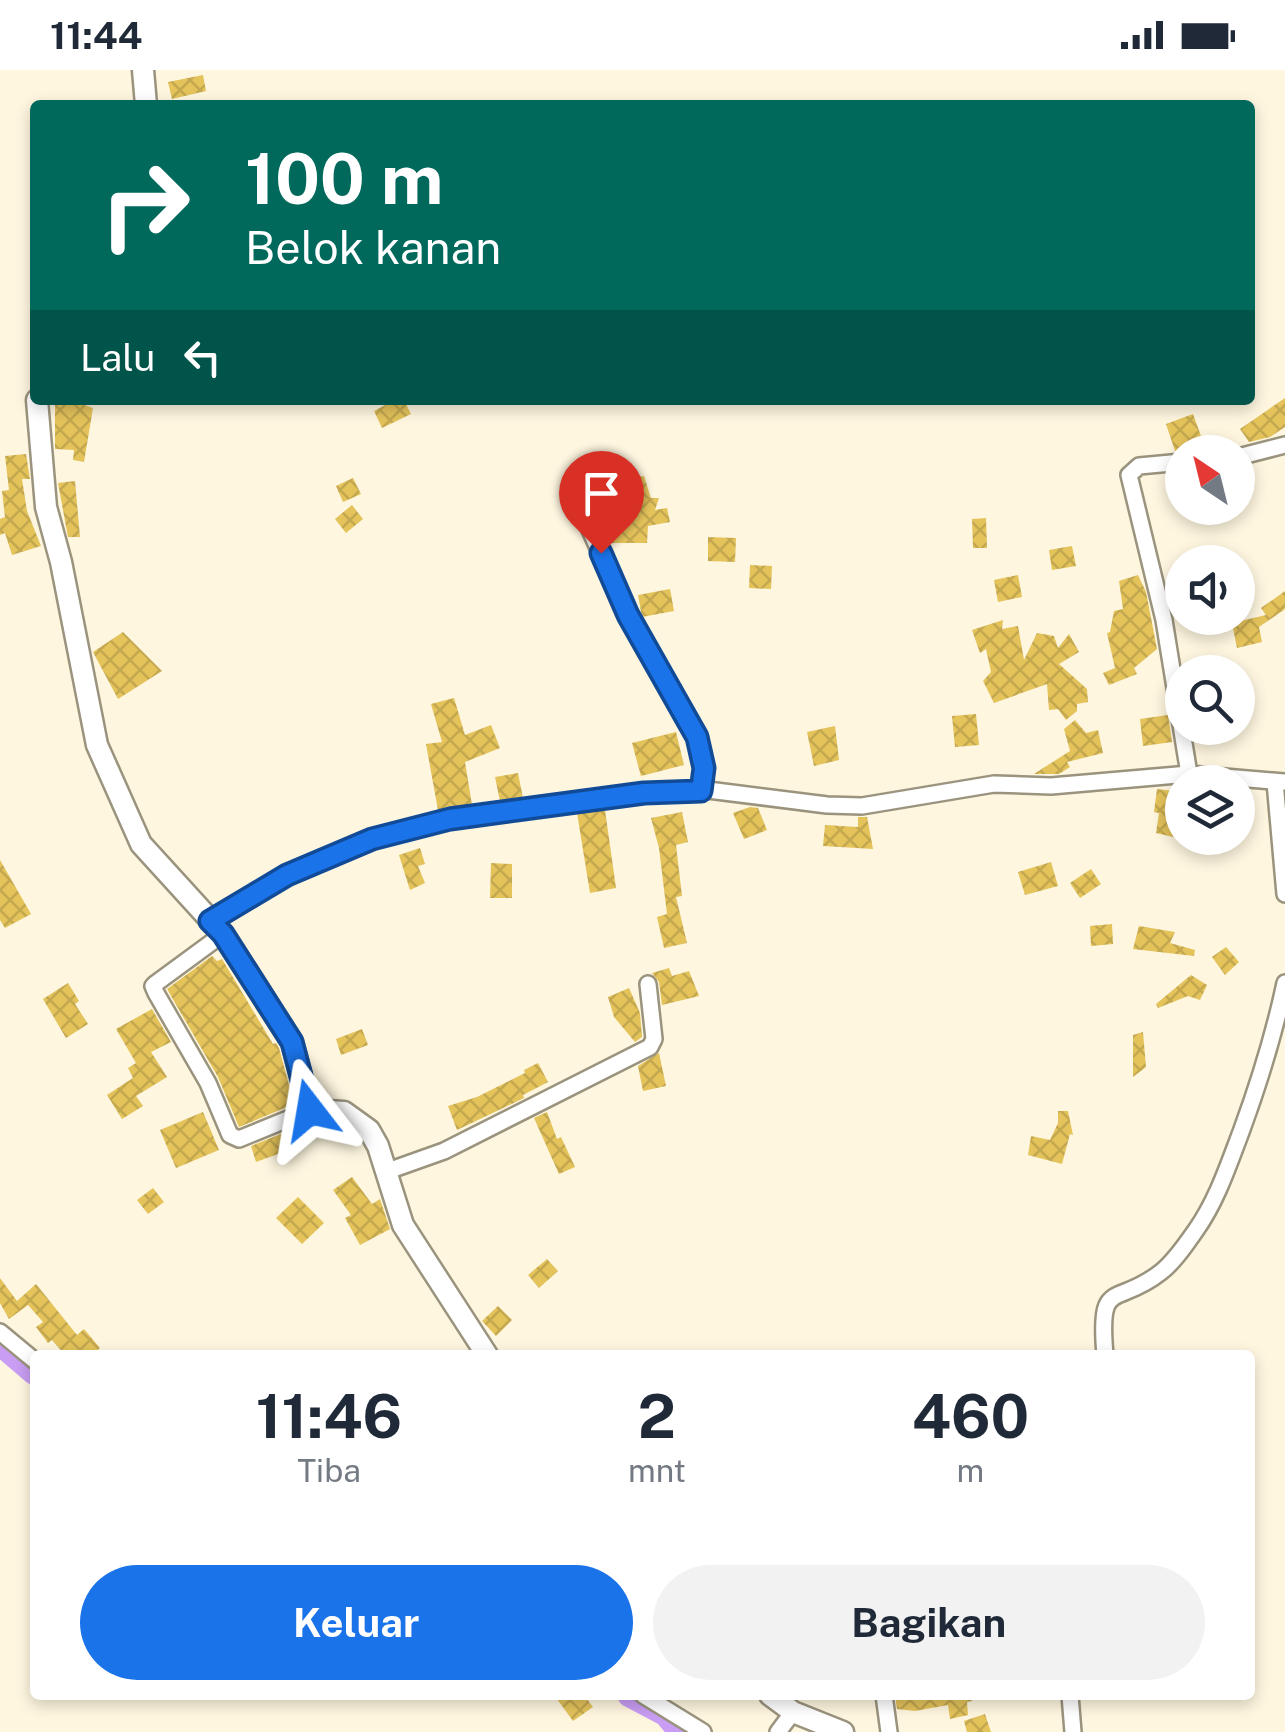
<!DOCTYPE html>
<html lang="id">
<head>
<meta charset="utf-8">
<style>
  :root { --surface:#fff; --page:#f2f2f3; --text:#1f2937; --muted:#747a83; --accent:#1a73e8 }
  body { margin:0; font-family:"Public Sans",sans-serif; background:var(--page); color:var(--text); height:100vh; display:flex; flex-direction:column; font-size:38px; white-space:nowrap }
  * { box-sizing:border-box; margin:0 }
  p { font-size:32px; color:var(--muted) }
  .icon { flex:none; width:55px; height:55px; fill:none; stroke:currentColor; stroke-width:2; stroke-linecap:round; stroke-linejoin:round }
  .map { position:relative; flex:1; overflow:hidden }
  .details { position:absolute; left:30px; top:1280px; width:1225px; height:350px; display:flex; flex-direction:column; background:var(--surface); border-radius:10px; box-shadow:0 5px 15px #0003 }
  .details>* { flex:none }
  .guide { position:absolute; left:30px; top:30px; width:1225px; height:305px; border-radius:10px; box-shadow:0 5px 15px #0003; background:#00695c; color:#fff; overflow:hidden }
  .needle { width:65px; rotate:325deg }
  .fabs { position:absolute; left:1165px; top:365px; display:grid; gap:20px }
  .fabs a { display:grid; place-items:center; width:90px; height:90px; border-radius:50%; background:var(--surface); box-shadow:0 5px 15px #0003; font-size:50px }
  .pin { position:absolute; display:grid; place-items:center; width:85px; height:85px; color:#fff; margin:-102px -42px; border-radius:50% 50% 50% 0; rotate:-45deg; box-shadow:0 0 10px #0007 }
  .pin .icon { rotate:45deg }
  .me { position:absolute; width:110px; margin:-55px; rotate:346deg; stroke-linejoin:round; filter:drop-shadow(0 0 8px #0008) }
  .turn { display:flex; align-items:center; gap:35px; height:210px; padding:0 50px; font-size:45px }
  .turn .icon { width:130px; height:130px; stroke-width:2.5 }
  .turn b { display:block; font-size:70px; line-height:85px }
  .then { display:flex; align-items:center; height:95px; padding:0 50px; background:#0003; gap:20px; font-size:38px }
  .eta { display:flex; justify-content:space-evenly; align-items:center; height:170px; text-align:center }
  .eta b { font-size:60px; font-weight:700; line-height:70px }
  .primary-button { display:flex; gap:20px; margin-top:auto; padding:20px 50px }
  .primary-button a { flex:1; height:115px; border-radius:60px; background:var(--accent); color:#fff; font-size:40px; font-weight:700; line-height:115px; text-align:center }
  .primary-button a+a { background:var(--page); color:var(--text) }
  .status { display:flex; justify-content:space-between; align-items:center; height:70px; padding:0 50px; background:var(--surface); direction:ltr }
  .status svg { height:28px; fill:currentColor }
  .map>svg:first-child { display:block }
  .lines { fill:none; stroke-linecap:round; stroke-linejoin:round }
  .river { stroke:#c89df3; stroke-width:25 }
  .building { fill:url(#building-cross-hatch) }
  .street-casing { stroke:#9a937d; stroke-width:20 }
  .secondary-casing { stroke:#9a937d; stroke-width:25 }
  .street { stroke:#fff; stroke-width:15 }
  .secondary { stroke:#fff; stroke-width:20 }
  .route-casing { stroke:#114b97; stroke-width:25 }
  .route { stroke:#1a73e8; stroke-width:18 }
</style>
</head>
<body>
<div class="status"><b>11:44</b><svg viewBox="0 0 49 12"><path d="M0 12V9h3v3zM5 12V6h3v6zM10 12V3h3v9zM15 12V0h3v12zM26 1h20v11H26zM47 4h2v5h-2z"/></svg></div>
<div class="map">
<svg width="1285" height="1662" viewBox="0 0 1285 1662">
  <defs>
    <pattern id="building-cross-hatch" width="8" height="8" patternUnits="userSpaceOnUse" patternTransform="scale(2.5)"><rect width="8" height="8" fill="#e4c35b"/><path d="M0 0l8 8M0 8l8-8" fill="none" stroke="#c4a84f"/></pattern>
  </defs>
  <rect width="100%" height="100%" fill="#fef6df"/>
  <g class="lines">
    <path class="river" d="M 0,1273 L 35,1303
      M 630,1625 L 666,1644 L 681,1662"/>
  </g>
  <path class="building" d="M 203,5 L 206,21 L 172,29 L 168,12 Z
    M 1285,328 L 1285,357 L 1270,367 L 1249,372 L 1240,359 Z
    M 55,330 L 70,330 L 93,338 L 84,392 L 73,390 L 74,380 L 55,379 Z
    M 395,330 L 404,330 L 411,344 L 382,358 L 374,341 Z
    M 1193,344 L 1205,377 L 1188,382 L 1175,381 L 1166,354 Z
    M 26,384 L 30,409 L 22,409 L 27,441 L 41,476 L 12,485 L 5,463 L 0,465 L 0,449 L 5,447 L 2,421 L 9,420 L 5,386 Z
    M 644,406 L 651,428 L 659,428 L 655,440 L 667,438 L 670,452 L 648,456 L 647,473 L 608,473 L 602,441 L 615,433 L 616,426 L 609,410 Z
    M 353,408 L 361,424 L 343,432 L 336,416 Z
    M 75,411 L 80,467 L 68,467 L 58,413 Z
    M 352,435 L 363,449 L 346,463 L 335,449 Z
    M 986,448 L 987,478 L 973,478 L 972,449 Z
    M 708,467 L 736,468 L 735,492 L 708,491 Z
    M 1072,476 L 1076,496 L 1052,500 L 1049,480 Z
    M 750,495 L 772,496 L 771,519 L 749,518 Z
    M 1018,505 L 1022,527 L 998,532 L 994,510 Z
    M 1138,505 L 1146,522 L 1157,579 L 1134,598 L 1137,604 L 1109,615 L 1103,603 L 1115,598 L 1107,563 L 1110,562 L 1114,541 L 1123,539 L 1119,511 Z
    M 670,519 L 674,541 L 642,547 L 638,525 Z
    M 1285,521 L 1285,539 L 1259,557 L 1262,572 L 1237,578 L 1232,553 L 1266,545 L 1261,538 Z
    M 1003,550 L 1002,559 L 1018,556 L 1024,590 L 1037,563 L 1054,566 L 1058,578 L 1069,564 L 1079,582 L 1059,594 L 1087,619 L 1088,632 L 1077,634 L 1077,641 L 1066,650 L 1058,639 L 1049,640 L 1047,614 L 994,633 L 983,611 L 991,602 L 986,579 L 980,583 L 972,560 Z
    M 123,562 L 162,601 L 118,629 L 93,582 Z
    M 454,628 L 465,665 L 491,655 L 500,678 L 465,692 L 472,735 L 438,740 L 426,674 L 442,672 L 431,634 Z
    M 976,644 L 979,675 L 955,677 L 952,646 Z
    M 1168,645 L 1172,672 L 1143,676 L 1140,649 Z
    M 1075,650 L 1086,663 L 1098,660 L 1103,683 L 1067,692 L 1070,697 L 1059,704 L 1034,704 L 1070,681 L 1064,659 Z
    M 835,656 L 839,690 L 814,696 L 807,662 Z
    M 676,662 L 684,695 L 641,706 L 632,673 Z
    M 518,703 L 523,728 L 500,731 L 495,707 Z
    M 1157,719 L 1182,722 L 1173,767 L 1156,763 L 1159,743 L 1154,742 Z
    M 750,737 L 758,738 L 767,760 L 744,769 L 733,743 Z
    M 605,740 L 616,818 L 590,823 L 577,743 Z
    M 682,742 L 688,772 L 676,775 L 682,826 L 676,827 L 687,873 L 664,878 L 657,847 L 667,844 L 659,778 L 651,748 Z
    M 858,747 L 867,747 L 873,779 L 823,776 L 825,755 L 858,757 Z
    M 420,778 L 425,794 L 418,796 L 425,813 L 410,820 L 399,785 Z
    M 0,790 L 31,844 L 5,858 L 0,850 Z
    M 1051,792 L 1058,816 L 1025,825 L 1018,802 Z
    M 491,793 L 512,794 L 512,828 L 490,828 Z
    M 1091,799 L 1101,814 L 1080,828 L 1070,813 Z
    M 1112,854 L 1113,874 L 1091,876 L 1090,856 Z
    M 1139,856 L 1175,862 L 1170,873 L 1195,880 L 1194,886 L 1133,879 Z
    M 1226,877 L 1239,892 L 1225,905 L 1212,887 Z
    M 212,886 L 217,891 L 222,889 L 273,974 L 276,973 L 279,978 L 294,1034 L 239,1057 L 218,1007 L 167,919 Z
    M 669,898 L 672,906 L 689,901 L 699,926 L 662,935 L 659,912 L 652,903 Z
    M 1191,905 L 1207,915 L 1200,930 L 1188,926 L 1158,938 L 1156,934 Z
    M 68,913 L 79,931 L 75,934 L 88,954 L 66,968 L 43,929 Z
    M 629,918 L 640,943 L 642,967 L 635,972 L 614,947 L 608,927 Z
    M 152,939 L 171,972 L 151,982 L 167,1007 L 136,1026 L 143,1036 L 122,1049 L 107,1025 L 133,1008 L 128,998 L 136,993 L 116,959 Z
    M 362,959 L 368,975 L 341,985 L 336,969 Z
    M 1143,962 L 1146,997 L 1133,1007 L 1133,965 Z
    M 659,983 L 666,1016 L 643,1021 L 638,996 Z
    M 538,993 L 548,1012 L 523,1025 L 524,1028 L 457,1060 L 448,1036 L 477,1027 L 525,1003 L 524,1000 Z
    M 1058,1041 L 1068,1041 L 1073,1065 L 1070,1064 L 1062,1094 L 1028,1085 L 1031,1066 L 1050,1070 L 1058,1053 Z
    M 203,1042 L 219,1080 L 176,1098 L 160,1060 Z
    M 547,1042 L 557,1069 L 561,1067 L 575,1097 L 559,1104 L 534,1048 Z
    M 291,1060 L 297,1077 L 256,1092 L 251,1076 Z
    M 352,1107 L 372,1134 L 380,1129 L 390,1159 L 360,1175 L 345,1148 L 351,1145 L 333,1120 Z
    M 153,1118 L 164,1132 L 148,1144 L 137,1130 Z
    M 298,1127 L 324,1153 L 302,1174 L 276,1148 Z
    M 547,1189 L 558,1201 L 539,1218 L 528,1205 Z
    M 0,1208 L 17,1231 L 36,1214 L 77,1265 L 84,1259 L 100,1278 L 92,1285 L 65,1285 L 52,1270 L 48,1273 L 36,1257 L 43,1252 L 28,1235 L 9,1249 L 0,1233 Z
    M 498,1236 L 512,1250 L 496,1266 L 482,1251 Z
    M 554,1625 L 584,1625 L 593,1637 L 573,1651 Z
    M 895,1625 L 971,1625 L 972,1631 L 967,1632 L 968,1645 L 950,1649 L 948,1635 L 915,1641 L 897,1639 Z
    M 985,1644 L 991,1662 L 967,1662 L 964,1651 Z"/>
  <g class="lines">
    <defs>
      <path id="street" d="M 1238,387 L 1285,375
        M 1182,392 L 1139,396 L 1129,405 L 1164,550 L 1189,704
        M 605,427 L 581,440 L 628,545 L 697,667 L 704,698 L 701,721
        M 1275,712 L 1285,824
        M 210,851 L 287,805 L 372,769 L 450,749 L 644,723 L 708,720 L 827,735 L 862,736 L 994,714 L 1051,716 L 1189,704 L 1285,712
        M 223,864 L 155,914 L 153,916 L 156,923 L 208,1013 L 230,1065 L 239,1069 L 310,1040
        M 385,1102 L 444,1081 L 650,977 L 654,969 L 648,914
        M 0,1262 L 35,1291
        M 1105,1285 C 1098,1206 1116,1238 1161,1202 C 1175,1191 1186,1174 1196,1160 C 1217,1130 1228,1096 1241,1062 C 1259,1013 1274,965 1285,913
        M 643,1625 L 703,1662
        M 884,1625 L 889,1662
        M 1070,1625 L 1073,1662
        M 778,1662 L 793,1642"/>
      <path id="secondary" d="M 143,0 L 146,35
        M 37,330 L 46,437 L 61,492 L 97,675 L 141,774 L 223,864 L 292,972 L 310,1040 L 344,1042 L 369,1060 L 378,1076 L 403,1155 L 487,1285
        M 770,1625 L 793,1642 L 843,1662"/>
    </defs>
    <use href="#street" class="street-casing"/>
    <use href="#secondary" class="secondary-casing"/>
    <use href="#street" class="street"/>
    <use href="#secondary" class="secondary"/>
  </g>
  <g class="lines">
    <defs>
      <path id="route" d="M 310,1040 L 292,972 L 223,864 L 210,851 L 287,805 L 372,769 L 450,749 L 644,723 L 701,721 L 704,698 L 697,667 L 628,545 L 601,483"/>
    </defs>
    <use href="#route" class="route-casing"/>
    <use href="#route" class="route"/>
  </g>
</svg>
<div class="fabs">
<a><svg class="needle" viewBox="-14 -14 28 28"><path d="M0-13l5 13h-10z" fill="#e53935"/><path d="M0 13l5-13h-10z" fill="#747a83"/></svg></a>
<a><svg class="icon" aria-label="sound" viewBox="0 0 24 24"><path d="M4 9h4l5-4v14l-5-4H4zM17 9q2 3 0 6"/></svg></a>
<a><svg class="icon" aria-label="search" viewBox="0 0 24 24"><circle cx="10" cy="10" r="6"/><path d="M15 15l6 6"/></svg></a>
<a><svg class="icon" aria-label="layers" viewBox="0 0 24 24"><path d="M12 4l9 5-9 5-9-5zM3 14l9 5 9-5"/></svg></a>
</div>
<div class="pin" style="left:601px;top:483px;background:#d93025"><svg class="icon" aria-label="arrive" viewBox="0 0 24 24"><path d="M6 21V4h12l-3 4 3 4H6"/></svg></div>
<svg class="me" style="left:310px;top:1040px" viewBox="-20 -20 40 40"><path d="M0-17L14 15 0 8-14 15z" fill="#1a73e8" stroke="#fff" stroke-width="4"/></svg>
<div class="guide">
<div class="turn"><svg class="icon" aria-label="right" viewBox="0 0 24 24"><path d="M7 20v-9h11M14 6l5 5-5 5"/></svg><div><b>100 m</b>Belok kanan</div></div>
<div class="then">Lalu<svg class="icon" aria-label="left" viewBox="0 0 24 24"><path d="M17 20v-9H6M10 6l-5 5 5 5"/></svg></div>
</div>
<section class="details">
<div class="eta">
<div><b>11:46</b><p>Tiba</p></div>
<div><b>2</b><p>mnt</p></div>
<div><b>460</b><p>m</p></div>
</div>
<div class="primary-button"><a>Keluar</a><a>Bagikan</a></div>
</section>
</div>
</body>
</html>
